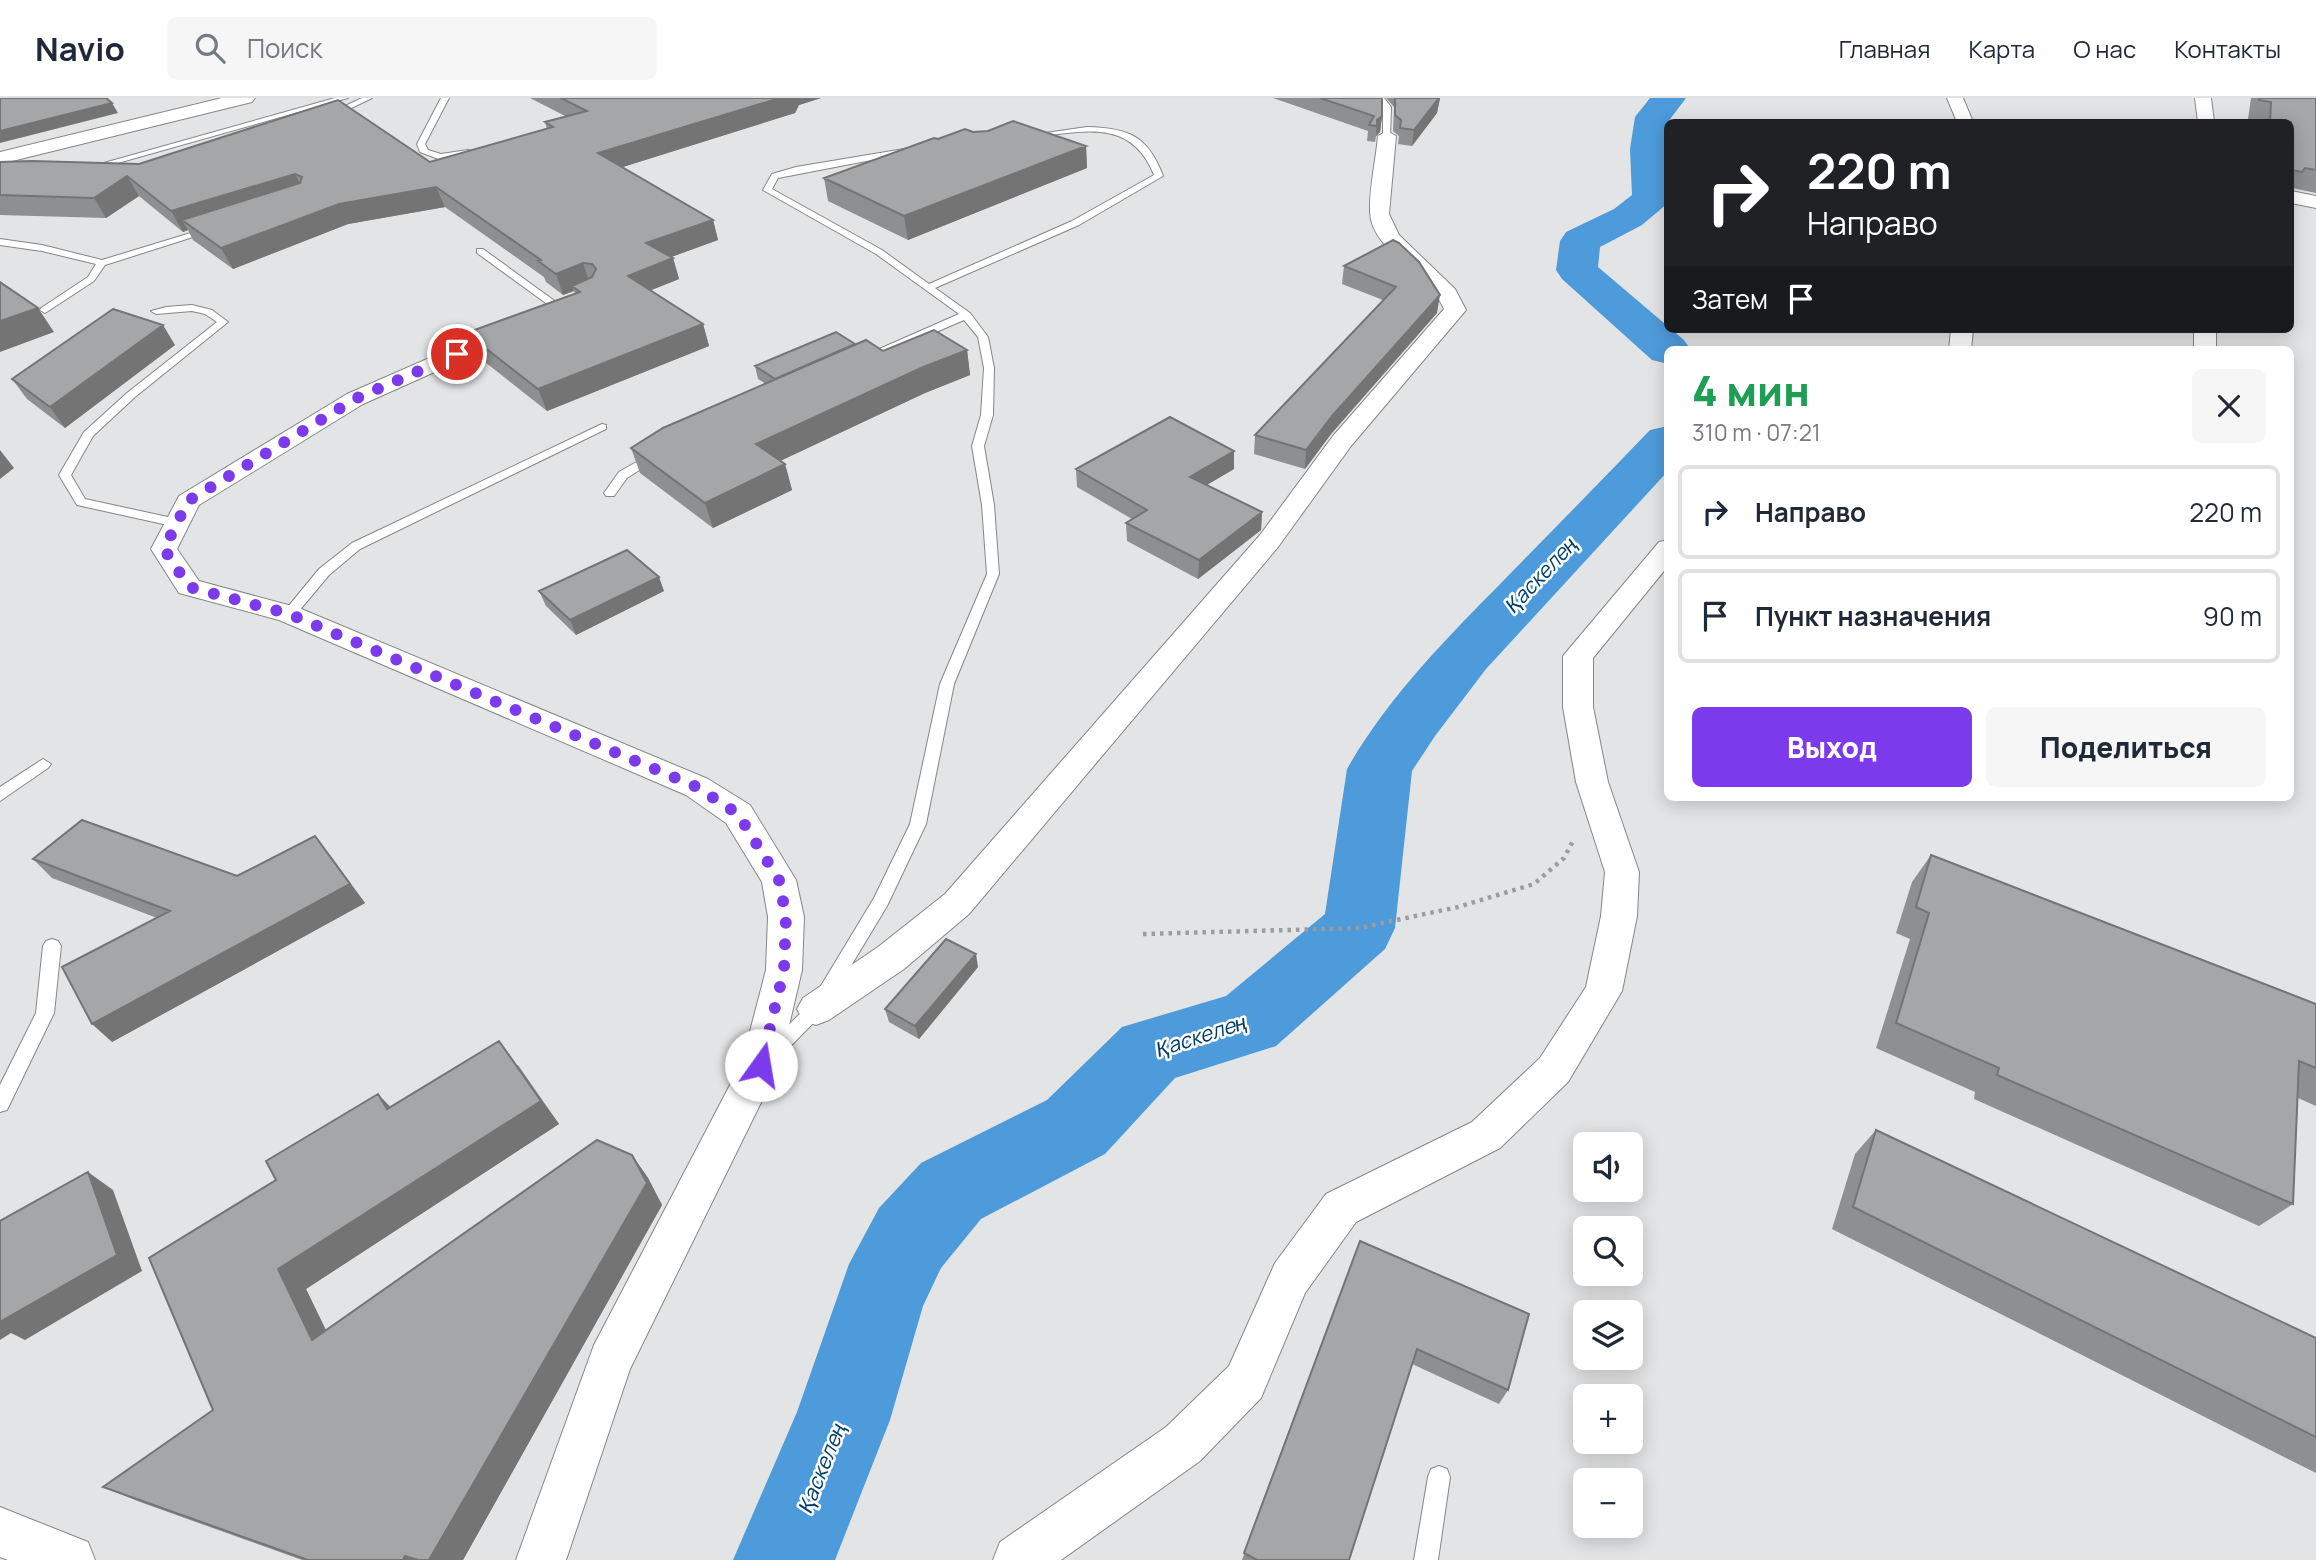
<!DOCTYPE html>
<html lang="ru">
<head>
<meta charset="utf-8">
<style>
  :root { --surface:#fff; --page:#f6f6f7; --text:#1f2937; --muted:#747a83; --line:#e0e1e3; --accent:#7c3aed }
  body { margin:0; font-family:Manrope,sans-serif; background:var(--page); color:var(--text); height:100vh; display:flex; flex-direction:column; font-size:26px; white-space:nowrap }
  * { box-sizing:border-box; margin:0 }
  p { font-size:23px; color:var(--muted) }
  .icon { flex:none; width:38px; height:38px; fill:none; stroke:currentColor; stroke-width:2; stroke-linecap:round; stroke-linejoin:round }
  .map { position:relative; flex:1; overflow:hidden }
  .drawer { position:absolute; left:1664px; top:248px; width:630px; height:455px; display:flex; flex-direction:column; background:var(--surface); border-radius:10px; box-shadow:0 4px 18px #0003 }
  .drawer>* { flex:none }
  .top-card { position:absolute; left:1664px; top:21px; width:630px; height:214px; border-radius:10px; box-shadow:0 4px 18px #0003; background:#202124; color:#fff; overflow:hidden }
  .controls { position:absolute; left:1573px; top:1034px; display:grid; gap:14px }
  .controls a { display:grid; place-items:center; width:70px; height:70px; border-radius:10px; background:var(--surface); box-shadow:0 4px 18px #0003; font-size:35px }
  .pin { position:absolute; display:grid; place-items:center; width:60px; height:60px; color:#fff; margin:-30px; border:4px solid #fff; border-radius:50%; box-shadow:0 2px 7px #0007 }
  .me { position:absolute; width:77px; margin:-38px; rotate:13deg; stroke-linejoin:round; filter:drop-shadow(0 0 5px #0008) }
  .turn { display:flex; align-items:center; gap:24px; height:147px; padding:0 28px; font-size:32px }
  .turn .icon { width:91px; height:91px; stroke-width:2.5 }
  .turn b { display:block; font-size:49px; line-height:60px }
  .then { display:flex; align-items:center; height:66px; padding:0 28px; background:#0003; gap:14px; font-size:26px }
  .round { display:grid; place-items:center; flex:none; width:74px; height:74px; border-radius:10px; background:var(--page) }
  .headline { display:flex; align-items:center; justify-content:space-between; height:119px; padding:0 28px }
  h1 { font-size:42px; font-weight:800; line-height:52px; color:#1e9e55 }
  .button { display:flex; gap:14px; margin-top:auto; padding:14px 28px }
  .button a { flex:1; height:80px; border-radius:10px; background:var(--accent); color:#fff; font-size:28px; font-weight:800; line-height:80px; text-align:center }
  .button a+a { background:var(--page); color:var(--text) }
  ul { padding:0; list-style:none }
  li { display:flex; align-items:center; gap:21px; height:94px; margin:0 14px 10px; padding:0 14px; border:4px solid var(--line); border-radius:10px }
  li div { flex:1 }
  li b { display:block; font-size:26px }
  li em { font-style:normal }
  header { display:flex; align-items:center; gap:42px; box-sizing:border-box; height:98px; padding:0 35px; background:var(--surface); border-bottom:2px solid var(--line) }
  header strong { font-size:33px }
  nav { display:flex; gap:38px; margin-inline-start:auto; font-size:24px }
  .search { width:490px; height:63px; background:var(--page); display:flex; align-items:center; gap:18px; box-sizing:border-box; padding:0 24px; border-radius:10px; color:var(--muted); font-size:26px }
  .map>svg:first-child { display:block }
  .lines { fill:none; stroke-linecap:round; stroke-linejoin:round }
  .river { fill:#4e9bdb; fill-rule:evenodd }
  .lane-casing { stroke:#858687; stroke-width:2 }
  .street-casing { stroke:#858687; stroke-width:2 }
  .secondary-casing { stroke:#858687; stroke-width:2 }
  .path { stroke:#9c9c9d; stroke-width:4.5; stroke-dasharray:3.5 5; stroke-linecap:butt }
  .lane { fill:#fff; fill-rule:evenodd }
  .street { fill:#fff; fill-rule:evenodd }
  .secondary { fill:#fff; fill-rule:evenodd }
  .wall { fill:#8e8f90 }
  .shaded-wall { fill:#747475 }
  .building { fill:#a5a6a7; stroke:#747475; stroke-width:2 }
  .route { stroke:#7c3aed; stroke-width:12; stroke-dasharray:0 21.6 }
  .labels { text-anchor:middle; stroke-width:5; stroke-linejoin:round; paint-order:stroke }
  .water-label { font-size:21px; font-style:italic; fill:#013e68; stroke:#fff }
</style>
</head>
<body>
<header>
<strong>Navio</strong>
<div class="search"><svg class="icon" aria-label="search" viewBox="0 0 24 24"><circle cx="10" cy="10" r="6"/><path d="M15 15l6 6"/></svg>Поиск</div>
<nav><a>Главная</a><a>Карта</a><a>О нас</a><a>Контакты</a></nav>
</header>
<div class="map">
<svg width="2316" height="1462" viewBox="0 0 2316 1462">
  <rect width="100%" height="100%" fill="#e3e4e5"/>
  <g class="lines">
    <path class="river" d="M 1650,0 L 1686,0 L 1668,24 L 1668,105 L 1642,127 L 1600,149 L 1598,169 L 1684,242 L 1691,252 L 1668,252 L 1668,266 L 1652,262 L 1562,181 L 1556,172 L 1560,143 L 1566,134 L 1614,111 L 1632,97 L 1630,51 L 1635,19 Z
      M 1668,328 L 1668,373 L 1486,571 L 1435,638 L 1412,673 L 1395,830 L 1385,851 L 1276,948 L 1175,980 L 1105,1056 L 981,1121 L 941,1170 L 923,1208 L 890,1322 L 835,1462 L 733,1462 L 797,1314 L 849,1166 L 879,1110 L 921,1065 L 1047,1002 L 1122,929 L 1226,898 L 1325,816 L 1347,671 C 1388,599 1447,540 1504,482 C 1553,432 1602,382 1650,332 Z"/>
    <defs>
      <path id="lane" d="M 335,0 L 348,0 L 93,72 L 86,70 Z
        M 362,0 L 372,0 L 333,19 L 326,17 Z
        M 441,0 L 449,0 L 425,46 L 428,52 L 441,56 L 468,52 L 471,53 L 471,57 L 441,62 L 420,54 L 417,46 Z
        M 1376,0 L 1384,0 L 1391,9 L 1390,40 L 1383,38 L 1383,9 Z
        M 1087,29 C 1129,30 1148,38 1163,78 L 1079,127 L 935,190 L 970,215 L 988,239 L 994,270 L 993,317 L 984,348 L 994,407 L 999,476 L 954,586 L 926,726 L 887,808 L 822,916 L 778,961 L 772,963 L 766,961 L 763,955 L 766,949 L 810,906 L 874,800 L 910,726 L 940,586 L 987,476 L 982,407 L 972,348 L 981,317 L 984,270 L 978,239 L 964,222 L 885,256 L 877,256 L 877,252 L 959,216 L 876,156 L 763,92 L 772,76 L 796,69 L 916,49 L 917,51 L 913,54 L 778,80 L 772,91 L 882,152 L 929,186 L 1072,123 L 1154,77 C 1131,18 1080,34 1029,40 L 1025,38 Z
        M 207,130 L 215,132 L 105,167 L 94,183 L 45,215 L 40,212 L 41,210 L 88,179 L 96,166 L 42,153 L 0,147 L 0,141 L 42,147 L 102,162 Z
        M 477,151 L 483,151 L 563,209 L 554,211 L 477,155 Z
        M 192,207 L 212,212 L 228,224 L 135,299 L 93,338 L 71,377 L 85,401 L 177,421 L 183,425 L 177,429 L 77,407 L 59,377 L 84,334 L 127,295 L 217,224 L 205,216 L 192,213 L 156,216 L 151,213 L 166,209 Z
        M 602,326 L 606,327 L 606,331 L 360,451 L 329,477 L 294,519 L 289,520 L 282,516 L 319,471 L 352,445 Z
        M 654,354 L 660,358 L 658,360 L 627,380 L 614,398 L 606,398 L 604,395 L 619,374 Z
        M 43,661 L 51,666 L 48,670 L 0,703 L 0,689 Z
        M 52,841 L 58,843 L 61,848 L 54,915 L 7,1012 L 0,1014 L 0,987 L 36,915 L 43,848 L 46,843 Z
        M 1439,1368 L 1447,1371 L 1450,1379 L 1438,1462 L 1414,1462 L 1428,1379 L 1431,1371 Z"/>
      <path id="street" d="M 1947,0 L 1963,0 L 1973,24 L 1957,24 Z
        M 2195,0 L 2211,0 L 2214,24 L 2198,24 Z
        M 1387,33 L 1396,38 L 1389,116 L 1399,137 L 1455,191 L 1466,212 L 1351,348 L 1278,449 L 969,816 L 904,871 L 829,922 L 816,927 L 803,922 L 797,911 L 803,900 L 878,849 L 945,796 L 1260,437 L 1333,338 L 1444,211 C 1430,176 1371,153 1370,114 C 1369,90 1376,62 1378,38 Z
        M 2291,93 L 2316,98 L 2316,110 L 2291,105 Z
        M 514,223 L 522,225 L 525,230 L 522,235 L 363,306 L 199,407 L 177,451 L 199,483 L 299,510 L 708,681 L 750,707 L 796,782 L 804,819 L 802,872 L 780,966 L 630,1271 L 566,1462 L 516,1462 L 594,1247 L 742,964 L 766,872 L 768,819 L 762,784 L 726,725 L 686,697 L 279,522 L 179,495 L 151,451 L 179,398 L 347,296 Z
        M 1951,231 L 1973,231 L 1971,252 L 1949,252 Z
        M 2194,231 L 2216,231 L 2216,252 L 2194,252 Z
        M 1668,442 L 1668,468 L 1593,560 L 1593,609 L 1608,684 L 1639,774 L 1637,818 L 1622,893 L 1568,984 L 1500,1050 L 1356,1124 L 1305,1195 L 1261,1300 L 1200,1363 L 1061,1462 L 993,1462 L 1000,1444 L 1166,1329 L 1229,1268 L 1275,1165 L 1326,1096 L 1472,1024 L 1540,960 L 1586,889 L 1601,818 L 1605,774 L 1576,684 L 1563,609 L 1563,558 L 1659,444 Z
        M 0,1409 L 88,1444 L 95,1462 L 8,1462 L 0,1459 Z"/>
      <path id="secondary" d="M 222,0 L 255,0 L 252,4 L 0,66 L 0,54 Z"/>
    </defs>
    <use href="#lane" class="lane-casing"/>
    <use href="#street" class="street-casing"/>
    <use href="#secondary" class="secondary-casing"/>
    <path class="path" d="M 1143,836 L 1359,830 L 1458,809 L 1534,786 L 1564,760 L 1573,743"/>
    <use href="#lane" class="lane"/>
    <use href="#street" class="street"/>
    <use href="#secondary" class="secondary"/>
  </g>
  <path class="wall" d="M 530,0 L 821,0 L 799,7 L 795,15 L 622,69 L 713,122 L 718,142 L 671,159 L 673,160 L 679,181 L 651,192 L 703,226 L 709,248 L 547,313 L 476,257 L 466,235 L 575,196 L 574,193 L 563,197 L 546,184 L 544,179 L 445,109 L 348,126 L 233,171 L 193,142 L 188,132 L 183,134 L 139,98 L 106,120 L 0,117 L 0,64 L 139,66 L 430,64 L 547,31 L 545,24 L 567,19 Z
    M 1273,0 L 1382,0 L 1382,18 L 1380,34 L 1376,38 L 1375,44 L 1367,43 L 1368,33 Z
    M 1386,0 L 1440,0 L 1437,15 L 1412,48 L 1398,46 L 1399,38 L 1393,33 L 1394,9 Z
    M 2251,0 L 2316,0 L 2316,95 L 2292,90 L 2291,91 L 2291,24 L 2259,24 L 2260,23 L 2248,21 Z
    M 973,34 L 1086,48 L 1087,70 L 908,142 L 828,103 L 824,80 L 938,41 Z
    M 1393,142 L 1437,215 L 1331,336 L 1305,371 L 1254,356 L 1255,337 L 1383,202 L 1342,186 L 1344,168 Z
    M 175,247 L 65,330 L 27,301 L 12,281 Z
    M 855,247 L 883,253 L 967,252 L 970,277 L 925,295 L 780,363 L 785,366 L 792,392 L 713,430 L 640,375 L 631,350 L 766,286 L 758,281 L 755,268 Z
    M 1076,371 L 1234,371 L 1206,387 L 1262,414 L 1261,432 L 1198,481 L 1127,443 L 1126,425 L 1132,421 L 1077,389 Z
    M 539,493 L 664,493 L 576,537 L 546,508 Z
    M 330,757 L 365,805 L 112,944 L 157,820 L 52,780 L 33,761 L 237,778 Z
    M 1931,757 L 2316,906 L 2316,1008 L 2298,1000 L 2293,1106 L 2259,1128 L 1974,1001 L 1975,994 L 1876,950 L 1910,841 L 1896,835 L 1912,784 Z
    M 978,869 L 919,941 L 889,924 L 885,911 Z
    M 518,967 L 559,1026 L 306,1191 L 326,1233 L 632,1057 L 648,1080 L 662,1107 L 463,1462 L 302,1462 L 140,1404 L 103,1389 L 213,1312 L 390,1009 Z
    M 1876,1032 L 2316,1240 L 2316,1375 L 1832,1131 L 1855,1056 Z
    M 1360,1143 L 1508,1292 L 1499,1306 L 1412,1266 L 1349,1462 L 1242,1462 Z"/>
  <path class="shaded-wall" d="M 780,0 L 821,0 L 799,7 L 795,15 L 604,75 L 598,55 Z
    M 1440,0 L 1437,15 L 1412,48 L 1414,32 Z
    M 112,5 L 118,15 L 0,45 L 0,33 Z
    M 1382,18 L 1380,34 L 1376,38 L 1377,22 Z
    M 1086,48 L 1087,70 L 908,142 L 904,118 Z
    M 295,76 L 305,95 L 182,122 L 188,132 L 183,134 L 171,113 Z
    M 127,78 L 139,98 L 106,120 L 94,100 Z
    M 436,89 L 445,109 L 348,126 L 233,171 L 221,150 L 339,106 Z
    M 713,122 L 718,142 L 652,166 L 646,145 Z
    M 673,160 L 679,181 L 634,199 L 628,178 Z
    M 583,165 L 590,186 L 572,188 L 574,193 L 563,197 L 556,176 Z
    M 1440,197 L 1437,215 L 1331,336 L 1305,371 L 1306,352 L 1333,317 Z
    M 38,210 L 54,234 L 0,254 L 0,223 Z
    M 703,226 L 709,248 L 547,313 L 538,291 Z
    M 163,227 L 175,247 L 65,330 L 50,309 Z
    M 855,246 L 857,259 L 775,281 Z
    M 967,252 L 970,277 L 925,295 L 763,371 L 756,346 L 921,270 Z
    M 0,352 L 14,370 L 0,381 Z
    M 1234,353 L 1234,371 L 1190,397 L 1190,379 Z
    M 785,366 L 792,392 L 713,430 L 705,405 Z
    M 1262,414 L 1261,432 L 1198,481 L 1199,462 Z
    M 659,479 L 664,493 L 576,537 L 570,522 Z
    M 315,738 L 365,805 L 112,944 L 92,926 Z
    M 976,856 L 978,869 L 919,941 L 915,928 Z
    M 499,943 L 559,1026 L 306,1191 L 340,1261 L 312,1242 L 278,1171 Z
    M 378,996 L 401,1020 L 387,1011 Z
    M 632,1057 L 648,1080 L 662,1107 L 463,1462 L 429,1462 Z
    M 88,1074 L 113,1092 L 142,1173 L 25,1242 L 11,1235 L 0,1242 L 0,1218 Z
    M 405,1458 L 414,1462 L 403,1462 Z"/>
  <path class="building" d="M 0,0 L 106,0 L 112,5 L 0,33 Z
    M 561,0 L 780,0 L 598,55 L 713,122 L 646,145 L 673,160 L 628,178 L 703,226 L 538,291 L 466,235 L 580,194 L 572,188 L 592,179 L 596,171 L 592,166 L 583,165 L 556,176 L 538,163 L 541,162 L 436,89 L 339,106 L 221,150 L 182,122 L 300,85 L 302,79 L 295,76 L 171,113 L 127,78 L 94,100 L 0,97 L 0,64 L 32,63 L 139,66 L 338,2 L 430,64 L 553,29 L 545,24 L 587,13 Z
    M 1320,0 L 1382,0 L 1382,18 L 1377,22 L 1377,28 L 1369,27 L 1374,18 Z
    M 1395,0 L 1439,0 L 1414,32 L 1400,30 L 1401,22 L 1395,17 Z
    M 2260,0 L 2316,0 L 2316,72 L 2305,70 L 2302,74 L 2291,72 L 2291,24 L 2270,24 L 2271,4 L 2259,2 Z
    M 1013,23 L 1086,48 L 904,118 L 824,80 L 934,40 L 938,41 L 965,31 L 973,34 L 988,33 Z
    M 1393,142 L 1399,145 L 1419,164 L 1440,197 L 1333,317 L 1306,352 L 1255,337 L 1396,189 L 1344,168 Z
    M 0,184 L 38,210 L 0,223 Z
    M 113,211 L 163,227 L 50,309 L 12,281 Z
    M 934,232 L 967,252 L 921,270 L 756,346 L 785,366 L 705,405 L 631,350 L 663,330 L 866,242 L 883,253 Z
    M 836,234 L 855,246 L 775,281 L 755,268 Z
    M 1170,319 L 1234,353 L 1190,379 L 1262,414 L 1199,462 L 1126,425 L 1147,412 L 1076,371 Z
    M 627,452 L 659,479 L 570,522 L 539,493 Z
    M 82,722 L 237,778 L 315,738 L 350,786 L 92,926 L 62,869 L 170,813 L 33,761 Z
    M 1931,757 L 2316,906 L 2316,970 L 2299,963 L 2293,1106 L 1997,977 L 1999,970 L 1896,925 L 1929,815 L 1916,809 Z
    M 946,841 L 976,856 L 915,928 L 885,911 Z
    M 499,943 L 541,1003 L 278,1171 L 312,1242 L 597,1042 L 632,1057 L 647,1085 L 429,1462 L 418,1462 L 405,1458 L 403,1462 L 308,1462 L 103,1389 L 213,1312 L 149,1160 L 276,1082 L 266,1063 L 378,996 L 387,1011 Z
    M 1876,1032 L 2316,1240 L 2316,1339 L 1853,1109 Z
    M 88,1074 L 117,1157 L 0,1224 L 0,1123 Z
    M 1360,1143 L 1529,1216 L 1508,1292 L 1417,1251 L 1349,1462 L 1257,1462 L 1244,1455 Z"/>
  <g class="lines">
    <path class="route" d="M 457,256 L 355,301 L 188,403 L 164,451 L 189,489 L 289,516 L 697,689 L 738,716 L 779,782 L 786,819 L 784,872 L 761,967"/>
  </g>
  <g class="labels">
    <g class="water-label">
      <text transform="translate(1541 477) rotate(-47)" y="7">Қаскелең</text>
      <text transform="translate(1201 938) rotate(-18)" y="7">Қаскелең</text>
      <text transform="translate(822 1370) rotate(-68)" y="7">Қаскелең</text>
    </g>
  </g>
</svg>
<div class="controls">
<a><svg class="icon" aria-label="sound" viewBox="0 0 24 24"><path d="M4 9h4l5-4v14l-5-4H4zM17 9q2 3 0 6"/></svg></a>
<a><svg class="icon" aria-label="search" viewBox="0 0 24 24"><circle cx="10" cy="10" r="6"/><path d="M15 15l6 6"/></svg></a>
<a><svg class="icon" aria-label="layers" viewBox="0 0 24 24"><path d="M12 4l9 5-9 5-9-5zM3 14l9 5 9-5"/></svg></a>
<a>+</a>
<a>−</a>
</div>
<div class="pin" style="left:457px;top:256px;background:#d93025"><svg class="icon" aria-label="arrive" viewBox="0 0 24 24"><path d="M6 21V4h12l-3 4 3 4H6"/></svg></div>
<svg class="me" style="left:761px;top:967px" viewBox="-20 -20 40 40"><circle r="19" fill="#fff"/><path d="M0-13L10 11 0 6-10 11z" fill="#7c3aed"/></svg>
<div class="top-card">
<div class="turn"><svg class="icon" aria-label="right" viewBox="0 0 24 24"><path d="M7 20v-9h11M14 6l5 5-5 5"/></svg><div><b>220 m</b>Направо</div></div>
<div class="then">Затем<svg class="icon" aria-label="arrive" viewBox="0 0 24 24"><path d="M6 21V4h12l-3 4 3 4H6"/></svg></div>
</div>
<section class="drawer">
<div class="headline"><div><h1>4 мин</h1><p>310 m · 07:21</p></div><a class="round"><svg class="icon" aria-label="close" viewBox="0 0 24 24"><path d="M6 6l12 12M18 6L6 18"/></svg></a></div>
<ul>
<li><svg class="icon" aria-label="right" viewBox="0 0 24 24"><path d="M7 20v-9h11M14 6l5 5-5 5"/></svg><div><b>Направо</b></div><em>220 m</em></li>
<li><svg class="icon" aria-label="arrive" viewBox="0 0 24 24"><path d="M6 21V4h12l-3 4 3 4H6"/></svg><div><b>Пункт назначения</b></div><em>90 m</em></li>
</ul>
<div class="button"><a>Выход</a><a>Поделиться</a></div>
</section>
</div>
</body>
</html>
